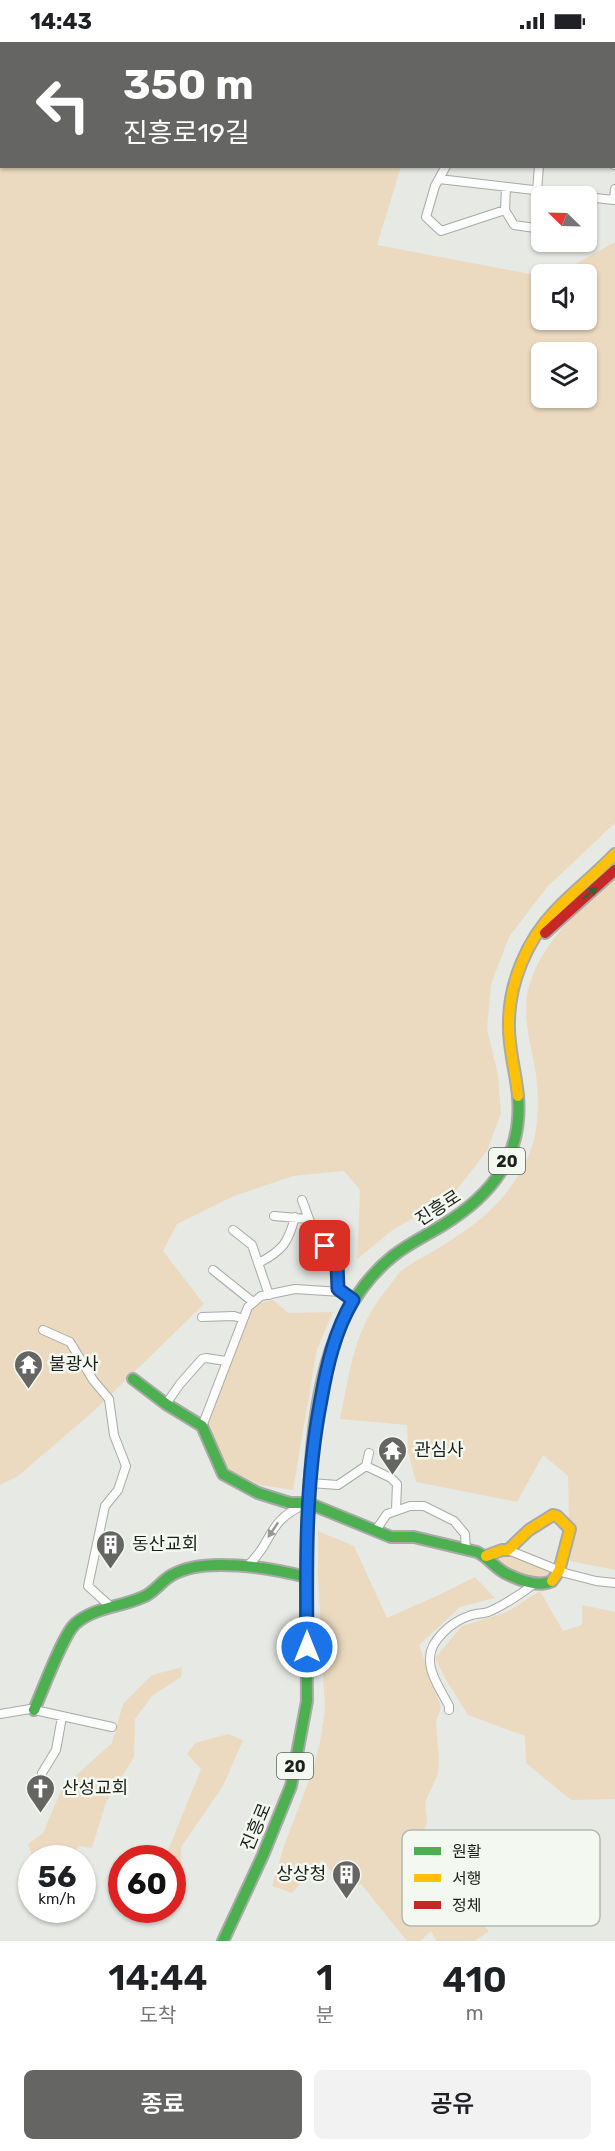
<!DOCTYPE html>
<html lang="ko">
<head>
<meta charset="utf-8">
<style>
  :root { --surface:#fff; --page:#f2f2f2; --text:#202124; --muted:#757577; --accent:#656663 }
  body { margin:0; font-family:Rubik,"Noto Sans KR",sans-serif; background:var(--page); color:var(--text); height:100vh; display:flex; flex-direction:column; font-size:22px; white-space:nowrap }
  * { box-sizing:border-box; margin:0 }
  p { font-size:20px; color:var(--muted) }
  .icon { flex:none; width:33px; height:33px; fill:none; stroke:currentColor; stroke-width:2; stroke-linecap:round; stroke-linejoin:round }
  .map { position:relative; height:1899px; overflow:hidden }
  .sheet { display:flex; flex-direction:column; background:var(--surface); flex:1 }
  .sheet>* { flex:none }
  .guide { position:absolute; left:0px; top:0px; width:615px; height:126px; box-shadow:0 2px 4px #0004; background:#656663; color:#fff; overflow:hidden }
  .needle { width:39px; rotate:293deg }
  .fabs { position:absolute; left:531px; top:144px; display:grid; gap:12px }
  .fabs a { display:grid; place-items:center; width:66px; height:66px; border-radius:9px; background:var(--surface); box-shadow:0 2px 4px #0004; font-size:30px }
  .speed { position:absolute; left:18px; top:1803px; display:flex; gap:12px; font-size:30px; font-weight:700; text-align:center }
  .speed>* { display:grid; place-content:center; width:78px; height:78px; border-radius:50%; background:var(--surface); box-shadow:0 2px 4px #0004; line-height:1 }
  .speed small { font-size:15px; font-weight:400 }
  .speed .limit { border:9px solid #d22; background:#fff; color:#111 }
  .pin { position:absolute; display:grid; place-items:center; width:51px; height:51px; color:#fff; margin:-26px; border-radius:12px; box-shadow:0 3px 9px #0006 }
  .me { position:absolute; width:66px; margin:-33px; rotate:0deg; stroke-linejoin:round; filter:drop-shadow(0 0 4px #0008) }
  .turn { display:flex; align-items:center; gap:21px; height:126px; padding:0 24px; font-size:27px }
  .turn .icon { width:78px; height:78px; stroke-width:2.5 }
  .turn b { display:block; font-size:42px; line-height:51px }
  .eta { display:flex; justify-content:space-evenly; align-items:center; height:102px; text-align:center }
  .eta b { font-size:36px; font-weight:600; line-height:42px }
  .button { display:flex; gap:12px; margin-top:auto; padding:12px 24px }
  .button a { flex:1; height:69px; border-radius:9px; background:var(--accent); color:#fff; font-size:24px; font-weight:600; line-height:69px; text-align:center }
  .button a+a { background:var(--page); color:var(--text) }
  .status { display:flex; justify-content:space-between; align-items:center; height:42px; padding:0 30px; background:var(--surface); direction:ltr }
  .status svg { height:16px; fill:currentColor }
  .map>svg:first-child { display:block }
  .green { fill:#ebdac0; fill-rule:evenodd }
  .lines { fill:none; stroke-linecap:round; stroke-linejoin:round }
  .street-casing { stroke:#a8aaa6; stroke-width:10 }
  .fast-casing { stroke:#a8aaa6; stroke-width:14 }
  .slow-casing { stroke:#a8aaa6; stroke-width:14 }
  .jam-casing { stroke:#a8aaa6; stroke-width:14 }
  .street { stroke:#fbfcfb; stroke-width:8 }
  .fast { stroke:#4caf50; stroke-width:10 }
  .slow { stroke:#ffc107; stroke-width:10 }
  .jam { stroke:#c62828; stroke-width:10 }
  .oneway { fill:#336034 }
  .oneway2 { fill:#989997 }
  .route-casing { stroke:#114b97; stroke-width:15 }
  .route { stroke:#1a73e8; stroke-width:10 }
  .labels { text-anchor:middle; stroke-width:5; stroke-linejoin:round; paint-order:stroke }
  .shield { fill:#f3f9f0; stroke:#5f615c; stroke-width:1.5 }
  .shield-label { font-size:16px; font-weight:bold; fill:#1f201d }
  .street-label { font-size:18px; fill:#1f201d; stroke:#f3f9f0 }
  .poi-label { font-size:18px; fill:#1f201d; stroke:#f3f9f0; text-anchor:start }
  .key { fill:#f3f9f0; stroke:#b3b8b1; stroke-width:1.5 }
  .key-label { font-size:16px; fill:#1f201d }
</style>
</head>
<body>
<div class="status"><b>14:43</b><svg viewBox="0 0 49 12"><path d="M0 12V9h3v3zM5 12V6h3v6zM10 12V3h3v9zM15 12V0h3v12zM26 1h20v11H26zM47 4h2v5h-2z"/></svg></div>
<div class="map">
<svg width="615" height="1899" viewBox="0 0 615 1899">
  <rect width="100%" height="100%" fill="#e7e9e5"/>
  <path class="green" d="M 0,0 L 82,0 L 2,2 L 2,124 L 401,125 L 377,203 L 541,234 L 542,278 L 586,278 L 586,232 L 558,232 L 615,200 L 615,781 L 547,845 L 509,895 L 491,942 L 487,987 L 498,1033 L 501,1071 L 487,1109 L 451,1155 L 394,1187 L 357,1217 L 360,1148 L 344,1129 L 293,1134 L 234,1154 L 177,1182 L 163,1209 L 204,1262 L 95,1368 L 18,1434 L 0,1443 ZM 542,310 L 586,310 L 586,356 L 542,356 Z
    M 615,834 L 615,1528 L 570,1519 L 568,1434 L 543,1413 L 517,1460 L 416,1440 L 408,1409 L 407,1383 L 340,1377 C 351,1327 353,1288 387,1247 C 392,1241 396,1234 401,1229 C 412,1220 428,1213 440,1205 C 479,1181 507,1159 527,1117 C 538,1095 539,1065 537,1041 C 534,1007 518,973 531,938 C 546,895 583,865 615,834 Z
    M 273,1258 L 289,1271 L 333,1270 L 317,1307 L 293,1448 L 261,1443 L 225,1427 L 207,1375 L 253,1262 Z
    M 318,1489 L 354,1504 L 387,1576 L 439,1553 L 475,1535 L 495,1556 L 460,1565 L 419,1603 L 441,1665 L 436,1679 L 439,1717 L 438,1732 L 425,1760 L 427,1779 L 418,1816 L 426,1833 L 461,1861 L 489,1889 L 475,1899 L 436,1899 L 431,1889 L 420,1899 L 407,1899 L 361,1842 L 345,1847 L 322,1818 L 292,1851 L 272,1844 L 284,1804 L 313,1728 L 320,1700 L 325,1668 L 318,1535 Z
    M 508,1510 L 553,1529 L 549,1536 L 542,1538 L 500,1527 L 490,1517 Z
    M 540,1549 L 563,1589 L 582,1583 L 582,1563 L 615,1570 L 615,1757 L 571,1758 L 526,1721 L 525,1694 L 468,1673 L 446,1638 L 435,1616 L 462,1584 L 507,1570 Z
    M 182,1625 L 181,1635 L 152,1654 L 135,1677 L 134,1715 L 106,1760 L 92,1806 L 80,1804 L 68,1816 L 33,1816 L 28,1802 L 43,1791 L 62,1746 L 112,1701 L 123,1662 L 152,1633 Z
    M 228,1692 L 243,1698 L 223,1744 L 181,1805 L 182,1862 L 173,1857 L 172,1816 L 165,1816 L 201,1727 L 187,1712 L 195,1701 Z"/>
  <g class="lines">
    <defs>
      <path id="street" d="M 357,0 L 362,2
        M 150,2 L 152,0
        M 409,2 L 414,0
        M 543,2 L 546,0
        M 614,88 L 615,89
        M 614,123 L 615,123
        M 446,124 L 435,144 L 426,175 L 441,189 L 505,168
        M 439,137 L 584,154
        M 506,145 L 505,168 L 514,183 L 542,187
        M 537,149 L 539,124
        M 586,155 L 614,158 L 615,147
        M 586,175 L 588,155
        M 302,1158 L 312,1185 L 337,1223 L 338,1247 L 353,1258
        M 274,1174 L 309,1177
        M 233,1188 L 252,1203 L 269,1253
        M 259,1221 C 283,1208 288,1201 295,1175
        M 213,1228 L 253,1260
        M 202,1275 L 234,1274 L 243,1277
        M 43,1288 L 70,1300 L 93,1338 L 109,1357 L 114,1393 L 126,1424 L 118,1448 L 105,1464 L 88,1544 L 111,1565
        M 166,1362 L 180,1342 L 202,1317 L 206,1316 L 226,1319
        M 203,1382 L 248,1265 L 261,1254 L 295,1247 L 341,1250
        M 369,1411 L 366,1424 L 391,1436 L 397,1442 L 396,1468
        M 310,1441 L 338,1443 L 366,1424
        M 376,1488 L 387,1472 L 410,1464 L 424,1464 L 454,1479 L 465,1492 L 466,1508
        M 508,1508 L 565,1531 L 596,1539 L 615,1541
        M 246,1525 C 273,1502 266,1479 304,1463
        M 449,1668 L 449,1664 C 442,1650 429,1632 430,1616 C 430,1598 453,1579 469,1574 C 475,1571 482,1572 488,1570 C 501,1565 524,1550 535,1541
        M 0,1672 L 30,1667 L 112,1685
        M 41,1741 L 42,1731 L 56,1708 L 62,1675"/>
      <path id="fast" d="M 133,1337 L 166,1362 L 202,1384 L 223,1432 L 258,1451 L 290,1461 L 308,1461 L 391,1495 L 414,1495 L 477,1510 C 488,1515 494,1525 505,1531 C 517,1537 539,1546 552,1539
        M 306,1523 C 309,1448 309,1341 345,1274 C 357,1251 373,1230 393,1214 C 408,1202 427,1193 443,1183 C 492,1153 523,1114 518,1054
        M 34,1668 C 42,1650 63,1593 75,1582 C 94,1565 122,1565 143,1555 C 154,1551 161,1539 172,1533 C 204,1514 271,1526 306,1535 L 306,1528
        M 223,1899 L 263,1813 L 291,1744 L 307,1659 L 306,1535"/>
      <path id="slow" d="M 518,1054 C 516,1030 508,1006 509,981 C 509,941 527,898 555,869 C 574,849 596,832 615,812
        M 486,1514 L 502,1508 L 508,1508 L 529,1488 L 553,1473 L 557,1474 L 570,1487 L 559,1529 L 552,1539"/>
      <path id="jam" d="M 545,891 L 615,828"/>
    </defs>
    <use href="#street" class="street-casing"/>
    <use href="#fast" class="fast-casing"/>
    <use href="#slow" class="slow-casing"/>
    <use href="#jam" class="jam-casing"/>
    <use href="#street" class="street"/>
    <use href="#fast" class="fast"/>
    <use href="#slow" class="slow"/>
    <use href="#jam" class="jam"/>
  </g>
  <defs><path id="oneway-solid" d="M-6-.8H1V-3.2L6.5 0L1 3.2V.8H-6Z" transform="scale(1.5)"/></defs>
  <use class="oneway" href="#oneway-solid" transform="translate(590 851) rotate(-41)"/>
  <use class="oneway2" href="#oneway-solid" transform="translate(273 1488) rotate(124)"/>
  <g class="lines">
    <defs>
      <path id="route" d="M 307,1605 C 306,1522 305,1439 321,1358 C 327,1323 335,1289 353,1258 L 338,1247 L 337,1222 L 325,1204"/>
    </defs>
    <use href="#route" class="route-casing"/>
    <use href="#route" class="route"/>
  </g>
  <defs>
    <symbol id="temple-pin" viewBox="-11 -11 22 30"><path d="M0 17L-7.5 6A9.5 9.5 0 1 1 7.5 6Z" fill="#656663" stroke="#f3f9f0"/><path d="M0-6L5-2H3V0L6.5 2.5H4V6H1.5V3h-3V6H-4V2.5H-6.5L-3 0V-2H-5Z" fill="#fff"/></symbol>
    <symbol id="building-pin" viewBox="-11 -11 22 30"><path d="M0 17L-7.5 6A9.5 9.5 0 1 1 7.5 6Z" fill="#656663" stroke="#f3f9f0"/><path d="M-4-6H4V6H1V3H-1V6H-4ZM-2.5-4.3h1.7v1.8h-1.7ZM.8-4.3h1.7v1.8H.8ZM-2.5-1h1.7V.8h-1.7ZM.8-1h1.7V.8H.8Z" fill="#fff"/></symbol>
    <symbol id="church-pin" viewBox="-11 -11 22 30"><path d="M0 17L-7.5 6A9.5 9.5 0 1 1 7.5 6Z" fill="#656663" stroke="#f3f9f0"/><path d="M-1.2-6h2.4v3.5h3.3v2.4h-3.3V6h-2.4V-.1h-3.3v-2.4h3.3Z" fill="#fff"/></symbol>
  </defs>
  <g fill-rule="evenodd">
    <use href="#temple-pin" x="12" y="1306" width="33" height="45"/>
    <use href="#temple-pin" x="376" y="1392" width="33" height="45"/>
    <use href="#building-pin" x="94" y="1486" width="33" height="45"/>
    <use href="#church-pin" x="24" y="1730" width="33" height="45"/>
    <use href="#building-pin" x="330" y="1816" width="33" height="45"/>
  </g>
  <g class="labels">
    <g class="shield">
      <rect x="489" y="1106" width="36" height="26" rx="4.5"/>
      <rect x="277" y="1711" width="36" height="26" rx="4.5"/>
    </g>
    <g class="shield-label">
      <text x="507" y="1125">20</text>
      <text x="295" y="1730">20</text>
    </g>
    <g class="street-label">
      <text transform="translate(438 1166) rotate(-33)" y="6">진흥로</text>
      <text transform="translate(256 1785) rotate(-67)" y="6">진흥로</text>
    </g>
    <g class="poi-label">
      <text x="49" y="1328">불광사</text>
      <text x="414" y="1414">관심사</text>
      <text x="132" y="1508">동산교회</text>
      <text x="62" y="1752">산성교회</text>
      <text x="326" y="1838" text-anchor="end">상상청</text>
    </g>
  </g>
  <rect x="402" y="1788" width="198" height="96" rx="9" class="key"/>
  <rect x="414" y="1805" width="27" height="8" fill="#4caf50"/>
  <rect x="414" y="1832" width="27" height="8" fill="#ffc107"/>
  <rect x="414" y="1859" width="27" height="8" fill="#c62828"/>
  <g class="key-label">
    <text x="452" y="1815">원활</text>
    <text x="452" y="1842">서행</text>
    <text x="452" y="1869">정체</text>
  </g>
</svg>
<div class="fabs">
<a><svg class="needle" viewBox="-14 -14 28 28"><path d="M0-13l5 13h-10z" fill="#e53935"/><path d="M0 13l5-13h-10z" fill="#757577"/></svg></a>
<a><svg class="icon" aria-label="sound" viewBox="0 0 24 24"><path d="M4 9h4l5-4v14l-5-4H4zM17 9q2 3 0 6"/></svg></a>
<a><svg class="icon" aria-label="layers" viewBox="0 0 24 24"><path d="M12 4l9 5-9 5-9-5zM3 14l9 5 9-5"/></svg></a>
</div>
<div class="speed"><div>56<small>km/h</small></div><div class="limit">60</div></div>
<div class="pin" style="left:325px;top:1204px;background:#d93025"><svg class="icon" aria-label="arrive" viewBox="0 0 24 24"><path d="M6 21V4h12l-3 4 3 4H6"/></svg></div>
<svg class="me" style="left:307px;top:1605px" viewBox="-20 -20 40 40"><circle r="17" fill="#1a73e8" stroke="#fff" stroke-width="3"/><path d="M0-11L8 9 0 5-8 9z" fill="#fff"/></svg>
<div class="guide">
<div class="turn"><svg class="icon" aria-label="left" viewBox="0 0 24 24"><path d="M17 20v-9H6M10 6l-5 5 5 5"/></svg><div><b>350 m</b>진흥로19길</div></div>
</div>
</div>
<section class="sheet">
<div class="eta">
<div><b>14:44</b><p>도착</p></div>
<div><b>1</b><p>분</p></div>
<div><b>410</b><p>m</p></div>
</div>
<div class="button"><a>종료</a><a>공유</a></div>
</section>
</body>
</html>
